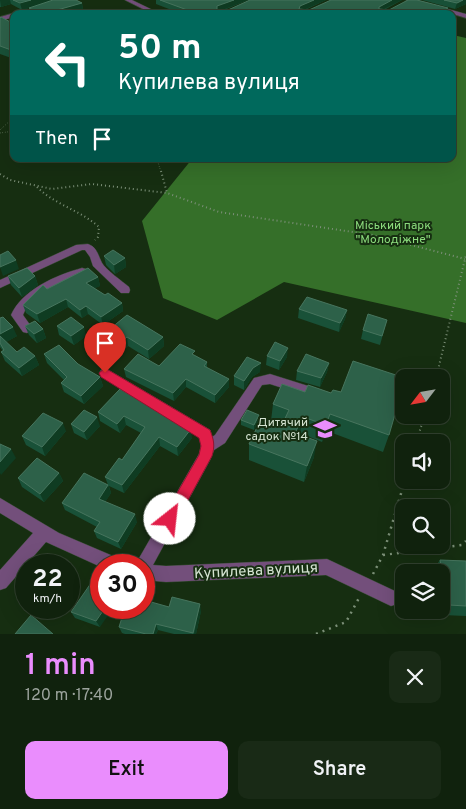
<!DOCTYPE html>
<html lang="en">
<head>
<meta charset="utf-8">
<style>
  :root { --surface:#10220d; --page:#192a16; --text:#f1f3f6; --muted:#9ca49d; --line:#303f2e; --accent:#ea8dfd }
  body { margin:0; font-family:Overpass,sans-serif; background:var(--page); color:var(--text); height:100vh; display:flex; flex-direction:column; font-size:19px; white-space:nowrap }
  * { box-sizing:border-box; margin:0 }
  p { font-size:16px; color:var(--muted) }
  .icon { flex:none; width:28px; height:28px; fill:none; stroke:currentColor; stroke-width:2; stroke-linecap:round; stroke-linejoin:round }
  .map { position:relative; height:634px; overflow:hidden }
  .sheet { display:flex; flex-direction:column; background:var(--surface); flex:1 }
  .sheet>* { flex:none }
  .banner { position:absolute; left:10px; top:10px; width:446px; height:152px; border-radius:10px; box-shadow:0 5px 20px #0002,0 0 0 1px var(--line); background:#00695c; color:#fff; overflow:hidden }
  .needle { width:32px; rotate:239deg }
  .controls { position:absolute; left:395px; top:369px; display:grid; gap:10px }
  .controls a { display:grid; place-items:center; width:55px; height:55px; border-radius:10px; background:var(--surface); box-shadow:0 5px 20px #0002,0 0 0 1px var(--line); font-size:25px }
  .speed { position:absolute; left:15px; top:554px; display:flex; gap:10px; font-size:25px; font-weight:700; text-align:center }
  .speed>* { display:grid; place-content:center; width:65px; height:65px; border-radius:50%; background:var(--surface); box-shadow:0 5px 20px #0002,0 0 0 1px var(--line); line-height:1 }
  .speed small { font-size:12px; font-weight:400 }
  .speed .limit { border:8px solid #d22; background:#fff; color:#111 }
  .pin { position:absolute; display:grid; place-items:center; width:42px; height:42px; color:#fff; margin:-51px -21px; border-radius:50% 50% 50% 0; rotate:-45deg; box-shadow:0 0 5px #0007 }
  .pin .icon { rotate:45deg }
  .me { position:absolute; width:55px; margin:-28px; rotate:29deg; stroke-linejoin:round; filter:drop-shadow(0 0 4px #0008) }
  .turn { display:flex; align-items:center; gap:18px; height:105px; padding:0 25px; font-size:22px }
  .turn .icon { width:65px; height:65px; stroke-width:2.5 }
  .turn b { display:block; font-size:35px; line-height:42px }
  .then { display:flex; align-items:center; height:48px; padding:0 25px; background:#0003; gap:10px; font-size:19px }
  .round { display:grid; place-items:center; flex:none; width:52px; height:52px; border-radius:10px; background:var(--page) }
  .headline { display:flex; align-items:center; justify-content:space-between; height:85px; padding:0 25px }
  h1 { font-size:30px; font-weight:600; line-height:38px; color:var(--accent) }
  .cta { display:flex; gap:10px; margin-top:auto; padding:10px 25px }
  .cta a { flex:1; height:58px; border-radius:10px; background:var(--accent); color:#111; font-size:20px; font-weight:600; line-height:58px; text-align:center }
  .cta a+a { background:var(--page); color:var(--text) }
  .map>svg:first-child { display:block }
  .forest { fill:#356f29 }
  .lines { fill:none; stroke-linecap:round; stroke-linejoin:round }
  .minor-casing { stroke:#344b30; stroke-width:1 }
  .path-far2 { stroke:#7b8f77; stroke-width:1; stroke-dasharray:0.5 2; stroke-linecap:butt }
  .path-far1 { stroke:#7b8f77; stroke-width:2; stroke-dasharray:1 3; stroke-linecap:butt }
  .path { stroke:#7b8f77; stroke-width:2.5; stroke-dasharray:2 5; stroke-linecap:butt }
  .minor { fill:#734f7b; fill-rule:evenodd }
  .wall { fill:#195138 }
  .shaded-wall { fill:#0f3c22 }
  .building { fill:#2d6149; stroke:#47755e }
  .route { fill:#e11d48; stroke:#92132f }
  .labels { text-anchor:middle; stroke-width:4; stroke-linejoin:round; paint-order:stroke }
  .park-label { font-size:12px; fill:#8cdc7d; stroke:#162e11 }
  .poi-label { font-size:12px; fill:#d4e3d1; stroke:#162e11; text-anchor:end }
  .near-street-label { font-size:15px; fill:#d4e3d1; stroke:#162e11 }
</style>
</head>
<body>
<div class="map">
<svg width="466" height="634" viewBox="0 0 466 634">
  <rect width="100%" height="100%" fill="#162e11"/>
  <path class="forest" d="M 453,35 L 466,38 L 466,323 L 284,282 L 217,320 L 163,298 L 142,221 L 192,159 L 452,159 Z"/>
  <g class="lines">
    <defs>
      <path id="minor" d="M 60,0 L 69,0 L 26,14 L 16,14 Z
        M 125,0 L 132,0 L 161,14 L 153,14 Z
        M 406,0 L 415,0 L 466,14 L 466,18 Z
        M 14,13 L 16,14 L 14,14 L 14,17 L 0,21 L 0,17 Z
        M 88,244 C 97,247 98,255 102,263 C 106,270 122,281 129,287 L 130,290 L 129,293 L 121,293 L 93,266 L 90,257 L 85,250 L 82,250 L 0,288 L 0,280 L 76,245 Z
        M 82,268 L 86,269 L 87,271 L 86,273 C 64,283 32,291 23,315 L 33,329 L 27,333 L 23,332 L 11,315 C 22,290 56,275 82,268 Z
        M 105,368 L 210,430 L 212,437 L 215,435 L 254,378 L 270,374 L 324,391 L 326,395 L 324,399 L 320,400 L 270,384 L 262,385 L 225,443 L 214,450 L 210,460 L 153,565 L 166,566 L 327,559 L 397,592 L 399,598 L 397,604 L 391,606 L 326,575 L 166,582 L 144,580 L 144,565 L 136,565 L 138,560 L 199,454 L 201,446 L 199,437 L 101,376 L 99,373 L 101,370 Z
        M 0,498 L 59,533 L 120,559 L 122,565 L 101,565 L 101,567 L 46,542 L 6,588 L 0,590 L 0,570 L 33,533 L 0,513 Z"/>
    </defs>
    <use href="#minor" class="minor-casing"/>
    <path class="path-far2" d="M 0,130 L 14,117
      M 0,133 L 14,131
      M 157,159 L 161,172"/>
    <path class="path-far1" d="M 161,171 L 167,193
      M 0,174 L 10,180 L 52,189 L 92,184 L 167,193 L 219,212 L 373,235 L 465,259
      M 37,187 C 55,205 80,210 99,227 L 98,237 L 95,240
      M 436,378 L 466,255
      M 416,442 L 425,415"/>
    <path class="path" d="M 383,555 L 462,545 L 466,541
      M 373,574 L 383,555 L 405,480
      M 316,634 L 346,622 L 359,598"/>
    <use href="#minor" class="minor"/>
  </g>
  <path class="wall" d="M 0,0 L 76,0 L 82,3 L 83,10 L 69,14 L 30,14 L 29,8 L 22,10 L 11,4 L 1,7 L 0,7 Z
    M 156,0 L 248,0 L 224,10 L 228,10 L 250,0 L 326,0 L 305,10 L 309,10 L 331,0 L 402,0 L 384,10 L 448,8 L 446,14 L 182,14 L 156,4 Z
    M 422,0 L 466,0 L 466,4 L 455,9 Z
    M 0,18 L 14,24 L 14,59 L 0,54 Z
    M 104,256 L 125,258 L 126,267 L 115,274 L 106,265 Z
    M 8,276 L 35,276 L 38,285 L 22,297 L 11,285 Z
    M 98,277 L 100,286 L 94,288 L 105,295 L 122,303 L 123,311 L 103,325 L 88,314 L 82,318 L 68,307 L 40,323 L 26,313 L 23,305 L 47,289 Z
    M 299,309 L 347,310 L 345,319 L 339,332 L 298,318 Z
    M 127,315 L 163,337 L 164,346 L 149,359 L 128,346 L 106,365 L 91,356 L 88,347 Z
    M 0,318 L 17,336 L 6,342 L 17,352 L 35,356 L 39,365 L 22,376 L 5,361 L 1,352 L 3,351 L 0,347 Z
    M 387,320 L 380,345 L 361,339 L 363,330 Z
    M 25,326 L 43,329 L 46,338 L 37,343 L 29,335 Z
    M 57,326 L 86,336 L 74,345 L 59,335 Z
    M 44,354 L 100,377 L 103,386 L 84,404 L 64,392 L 61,383 L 64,380 L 47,363 Z
    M 195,356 L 207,362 L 207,368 L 229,387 L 215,403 L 186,387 L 174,401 L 126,377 L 124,369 L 159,366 Z
    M 267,356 L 287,357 L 279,370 L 266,365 Z
    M 329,363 L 327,372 L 320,387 L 296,380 L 297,371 Z
    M 260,372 L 252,377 L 244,390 L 234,385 L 234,376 Z
    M 282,384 L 389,435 L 383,452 L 327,431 L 322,442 L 300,433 L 300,434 L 314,457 L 304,482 L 249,460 L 249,444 L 281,427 L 282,425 L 271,421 L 273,404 Z
    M 120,389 L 192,438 L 178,456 L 160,446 L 124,493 L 109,486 L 111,493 L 105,502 L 137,522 L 121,549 L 97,538 L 94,531 L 97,527 L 65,510 L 62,503 L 108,485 L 105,477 L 122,460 L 141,433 L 126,425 L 120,433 L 100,421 L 98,412 Z
    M 241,420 L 259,420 L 254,430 L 241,425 Z
    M 71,424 L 100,426 L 87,440 L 74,433 Z
    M 66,431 L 45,456 L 26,445 L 22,436 Z
    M 59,473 L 63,481 L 44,502 L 22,487 L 18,478 Z
    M 440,560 L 466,561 L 466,616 L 442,615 L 441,610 L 441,572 L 433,572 L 433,570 Z
    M 91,583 L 100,627 L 75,618 L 71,612 Z
    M 169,607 L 201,611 L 196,634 L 174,634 L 158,630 L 156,634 L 125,634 L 122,633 L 119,627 Z"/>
  <path class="shaded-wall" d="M 0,0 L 10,0 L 11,4 L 1,7 Z
    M 31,0 L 54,0 L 22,10 L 20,3 Z
    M 234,0 L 248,0 L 217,12 L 217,14 L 217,6 Z
    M 314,0 L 326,0 L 299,12 L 299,14 L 300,6 Z
    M 392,0 L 402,0 L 378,12 L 379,7 Z
    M 463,0 L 466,0 L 466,4 L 455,9 L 457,3 Z
    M 82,3 L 83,10 L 69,14 L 43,14 Z
    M 448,8 L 446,14 L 438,14 Z
    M 125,258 L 126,267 L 115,274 L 114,265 Z
    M 16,260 L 19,269 L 3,276 L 0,267 Z
    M 35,276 L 38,285 L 22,297 L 19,288 Z
    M 98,277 L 100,286 L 88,292 L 86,283 Z
    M 66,299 L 68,307 L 40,323 L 37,314 Z
    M 122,303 L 123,311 L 103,325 L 101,317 Z
    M 86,306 L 88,314 L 82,318 L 80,310 Z
    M 347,310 L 345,319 L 339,332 L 340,323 Z
    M 13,327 L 17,336 L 3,344 L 0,338 L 0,334 Z
    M 84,327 L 86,336 L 74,345 L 71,336 Z
    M 43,329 L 46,338 L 37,343 L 34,334 Z
    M 127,337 L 128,346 L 106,365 L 103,356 Z
    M 163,337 L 164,346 L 149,359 L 148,350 Z
    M 288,348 L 287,357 L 279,370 L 280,361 Z
    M 35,356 L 39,365 L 22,376 L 19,368 Z
    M 261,363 L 260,372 L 252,377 L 244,390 L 244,381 L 253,368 Z
    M 329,363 L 327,372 L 320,387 L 321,378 Z
    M 100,377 L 103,386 L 84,404 L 81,396 Z
    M 186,379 L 186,387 L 174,401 L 173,393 Z
    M 229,379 L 229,387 L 215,403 L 215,395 Z
    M 330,414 L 327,431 L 322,442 L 326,425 Z
    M 259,415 L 259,420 L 254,430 L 254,425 Z
    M 124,416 L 126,425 L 120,433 L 117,424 Z
    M 97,417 L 100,426 L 87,440 L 84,432 Z
    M 303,417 L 300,433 L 293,449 L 295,433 Z
    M 63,423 L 66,431 L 45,456 L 42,447 Z
    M 191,429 L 192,438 L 178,456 L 177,447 Z
    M 159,437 L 160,446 L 124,493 L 122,485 Z
    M 317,441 L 314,457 L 304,482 L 307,466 Z
    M 11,449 L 16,458 L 1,475 L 0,473 L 0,462 Z
    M 59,473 L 63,481 L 44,502 L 40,494 Z
    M 108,485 L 111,493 L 102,507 L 99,499 Z
    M 135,514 L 137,522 L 121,549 L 118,542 Z
    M 200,604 L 201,611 L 196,634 L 194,634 Z
    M 105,608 L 113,608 L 100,627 L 96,621 Z
    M 156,624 L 158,630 L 156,634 L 153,634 Z"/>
  <path class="building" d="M 13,0 L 31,0 L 20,3 Z
    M 53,0 L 76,0 L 82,3 L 43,14 L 41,14 L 29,8 Z
    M 160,0 L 234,0 L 217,6 L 217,10 L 228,10 L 250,0 L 314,0 L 300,6 L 299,9 L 309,10 L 331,0 L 392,0 L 379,7 L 379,9 L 389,10 L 408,0 L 417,0 L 448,8 L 438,14 L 183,14 L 190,11 Z
    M 444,0 L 463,0 L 457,3 Z
    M 1,17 L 14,24 L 14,51 L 0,46 L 0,18 Z
    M 113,250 L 125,258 L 114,265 L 104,256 Z
    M 8,251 L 16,260 L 0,267 L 0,255 Z
    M 27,268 L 35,276 L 19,288 L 8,276 Z
    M 88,268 L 98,277 L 86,283 L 105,295 L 108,293 L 122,303 L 101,317 L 86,306 L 80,310 L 66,299 L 37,314 L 23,305 L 43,285 L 47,289 Z
    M 307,297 L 347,310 L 340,323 L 299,309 Z
    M 368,314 L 387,320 L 382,336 L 363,330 Z
    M 127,315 L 163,337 L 148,350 L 127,337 L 103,356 L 88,347 Z
    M 3,317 L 13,327 L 0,334 L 0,318 Z
    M 71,317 L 84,327 L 71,336 L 57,326 Z
    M 35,321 L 43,329 L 34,334 L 25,326 Z
    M 0,336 L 17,352 L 24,347 L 35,356 L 19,368 L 1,352 L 4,350 L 0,343 Z
    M 275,342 L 288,348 L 280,361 L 267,356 Z
    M 180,344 L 195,351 L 192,354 L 207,362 L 204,366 L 229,379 L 215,395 L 186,379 L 173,393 L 124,369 L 138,354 L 159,366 Z
    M 59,345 L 78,364 L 100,377 L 81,396 L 61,383 L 67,377 L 44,354 Z
    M 306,354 L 329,363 L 321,378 L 297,371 Z
    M 247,357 L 261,363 L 253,368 L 244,381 L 234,376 Z
    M 353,361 L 405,378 L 404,378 L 404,383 L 389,435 L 330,414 L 326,425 L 303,417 L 295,433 L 317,441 L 307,466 L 249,444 L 261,419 L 281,427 L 289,410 L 273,404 L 282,384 L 305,392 L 308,385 L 331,393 L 333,390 L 341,392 Z
    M 120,389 L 191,429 L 177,447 L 159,437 L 122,485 L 105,477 L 119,458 L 122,460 L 145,427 L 124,416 L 117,424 L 98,412 Z
    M 84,410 L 97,417 L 84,432 L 71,424 Z
    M 247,410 L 259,415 L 254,425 L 241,420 Z
    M 43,413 L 63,423 L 42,447 L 22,436 Z
    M 0,444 L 11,449 L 0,462 Z
    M 37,458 L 59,473 L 40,494 L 18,478 Z
    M 84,473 L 108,485 L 99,499 L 135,514 L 118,542 L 94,531 L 100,522 L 62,503 Z
    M 440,560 L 466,561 L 466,606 L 449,605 Z
    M 91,583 L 101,590 L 101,608 L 105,608 L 96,621 L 71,612 Z
    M 172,597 L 200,604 L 193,633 L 156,624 L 153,634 L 146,634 L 119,627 L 125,608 L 144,608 L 144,600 L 169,607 Z
    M 31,615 L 53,634 L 15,634 Z"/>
  <path class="route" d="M 105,368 L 210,430 C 214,440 215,446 212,456 L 175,524 L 170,526 L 165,524 L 162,519 L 199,455 L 201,446 L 199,438 L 101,377 L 99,373 Z"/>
  <defs>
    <symbol id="school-bare" viewBox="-9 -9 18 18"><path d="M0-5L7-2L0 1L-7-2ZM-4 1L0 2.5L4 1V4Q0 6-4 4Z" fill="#ea8dfd" stroke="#162e11" stroke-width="2.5" paint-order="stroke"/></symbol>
  </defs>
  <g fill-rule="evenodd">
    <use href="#school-bare" x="309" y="413" width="32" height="32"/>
  </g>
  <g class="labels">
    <g class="park-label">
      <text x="393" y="229">Міський парк<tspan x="393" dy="14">"Молодіжне"</tspan></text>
    </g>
    <g class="poi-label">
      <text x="308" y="426">Дитячий<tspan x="308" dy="14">садок №14</tspan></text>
    </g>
    <g class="near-street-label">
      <text transform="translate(256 570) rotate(-3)" y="5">Купилева вулиця</text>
    </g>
  </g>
</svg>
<div class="controls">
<a><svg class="needle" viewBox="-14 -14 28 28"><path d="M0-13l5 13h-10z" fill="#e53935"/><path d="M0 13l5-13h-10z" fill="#9ca49d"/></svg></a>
<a><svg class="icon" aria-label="sound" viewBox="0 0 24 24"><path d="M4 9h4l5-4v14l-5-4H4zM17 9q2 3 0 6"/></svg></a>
<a><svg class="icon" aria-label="search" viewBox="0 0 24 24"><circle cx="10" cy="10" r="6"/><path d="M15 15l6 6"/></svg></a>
<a><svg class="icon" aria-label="layers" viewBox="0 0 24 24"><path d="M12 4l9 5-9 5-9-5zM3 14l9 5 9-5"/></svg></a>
</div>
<div class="speed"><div>22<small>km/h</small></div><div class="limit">30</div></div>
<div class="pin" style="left:105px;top:373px;background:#d93025"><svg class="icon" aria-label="arrive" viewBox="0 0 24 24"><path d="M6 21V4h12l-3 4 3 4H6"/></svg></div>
<svg class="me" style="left:170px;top:519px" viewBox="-20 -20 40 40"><circle r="19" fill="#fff"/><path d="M0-13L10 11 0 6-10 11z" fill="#e11d48"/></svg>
<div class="banner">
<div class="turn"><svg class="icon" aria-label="left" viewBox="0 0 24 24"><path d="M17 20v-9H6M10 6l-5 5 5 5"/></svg><div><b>50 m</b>Купилева вулиця</div></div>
<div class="then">Then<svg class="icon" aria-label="arrive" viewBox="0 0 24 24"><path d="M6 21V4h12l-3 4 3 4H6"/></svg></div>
</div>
</div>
<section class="sheet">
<div class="headline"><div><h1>1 min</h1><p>120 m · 17:40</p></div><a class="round"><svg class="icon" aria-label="close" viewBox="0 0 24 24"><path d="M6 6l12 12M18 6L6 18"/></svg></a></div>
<div class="cta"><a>Exit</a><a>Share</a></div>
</section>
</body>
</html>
